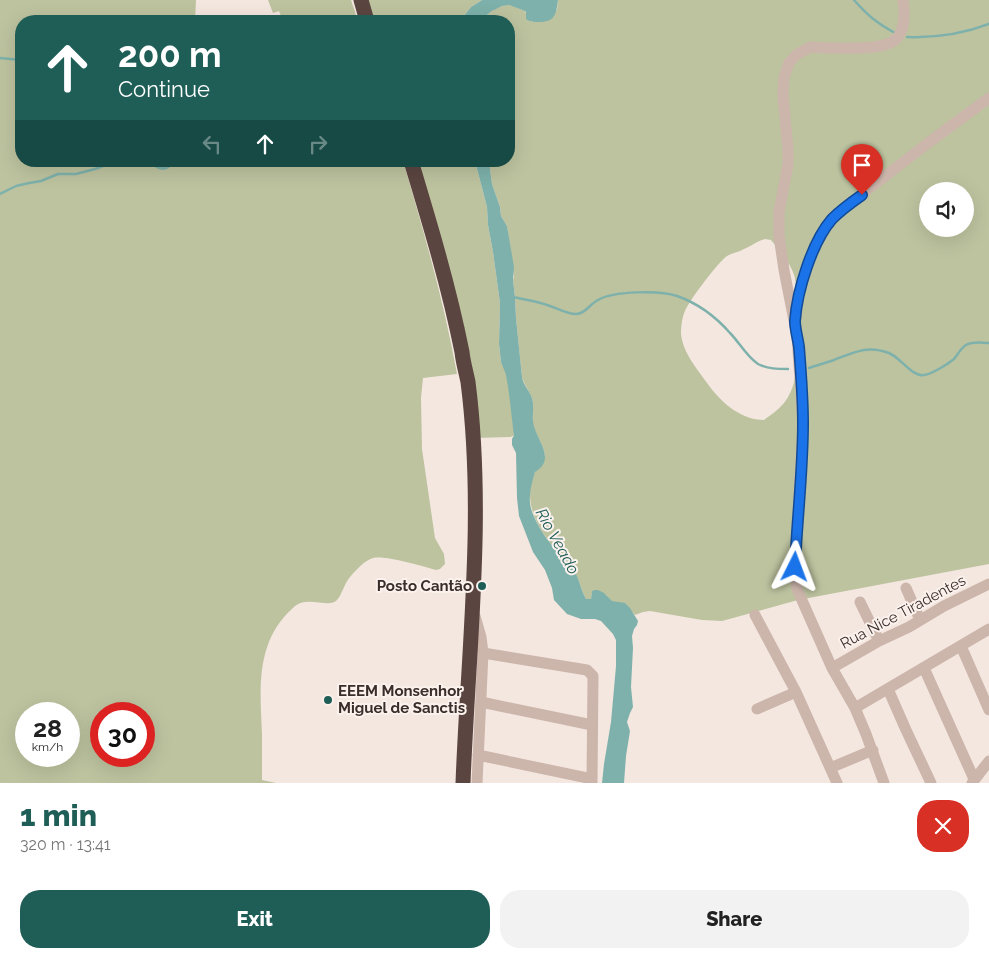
<!DOCTYPE html>
<html lang="en">
<head>
<meta charset="utf-8">
<style>
  :root { --surface:#fff; --page:#f2f2f2; --text:#222; --muted:#767676; --accent:#1f5d57 }
  body { margin:0; font-family:Raleway,sans-serif; background:var(--page); color:var(--text); height:100vh; display:flex; flex-direction:column; font-size:19px; white-space:nowrap }
  * { box-sizing:border-box; margin:0 }
  p { font-size:16px; color:var(--muted) }
  .icon { flex:none; width:28px; height:28px; fill:none; stroke:currentColor; stroke-width:2; stroke-linecap:round; stroke-linejoin:round }
  .map { position:relative; height:783px; overflow:hidden }
  .side { display:flex; flex-direction:column; background:var(--surface); flex:1 }
  .side>* { flex:none }
  .hud { position:absolute; left:15px; top:15px; width:500px; height:152px; border-radius:20px; box-shadow:0 5px 20px #0002; background:#1f5d57; color:#fff; overflow:hidden }
  .fabs { position:absolute; left:919px; top:182px; display:grid; gap:10px }
  .fabs a { display:grid; place-items:center; width:55px; height:55px; border-radius:50%; background:var(--surface); box-shadow:0 5px 20px #0002; font-size:25px }
  .speed { position:absolute; left:15px; top:702px; display:flex; gap:10px; font-size:25px; font-weight:700; text-align:center }
  .speed>* { display:grid; place-content:center; width:65px; height:65px; border-radius:50%; background:var(--surface); box-shadow:0 5px 20px #0002; line-height:1 }
  .speed small { font-size:12px; font-weight:400 }
  .speed .limit { border:8px solid #d22; background:#fff; color:#111 }
  .pin { position:absolute; display:grid; place-items:center; width:42px; height:42px; color:#fff; margin:-51px -21px; border-radius:50% 50% 50% 0; rotate:-45deg; box-shadow:0 0 5px #0007 }
  .pin .icon { rotate:45deg }
  .me { position:absolute; width:55px; margin:-28px; rotate:3deg; stroke-linejoin:round; filter:drop-shadow(0 0 4px #0008) }
  .turn { display:flex; align-items:center; gap:18px; height:105px; padding:0 20px; font-size:22px }
  .turn .icon { width:65px; height:65px; stroke-width:2.5 }
  .turn b { display:block; font-size:35px; line-height:42px }
  .lanes { display:flex; align-items:center; height:48px; padding:0 20px; background:#0003; justify-content:center; gap:25px; direction:ltr }
  .lanes .off { opacity:.35 }
  .round { display:grid; place-items:center; flex:none; width:52px; height:52px; border-radius:20px; background:var(--page) }
  .headline { display:flex; align-items:center; justify-content:space-between; height:85px; padding:0 20px }
  h1 { font-size:30px; font-weight:800; line-height:38px; color:var(--accent) }
  .cta { display:flex; gap:10px; margin-top:auto; padding:10px 20px }
  .cta a { flex:1; height:58px; border-radius:20px; background:var(--accent); color:#fff; font-size:20px; font-weight:800; line-height:58px; text-align:center }
  .cta a+a { background:var(--page); color:var(--text) }
  .map>svg:first-child { display:block }
  .green { fill:#bdc39f; fill-rule:evenodd }
  .water { fill:#7eb1ab }
  .lines { fill:none; stroke-linecap:round; stroke-linejoin:round }
  .stream { stroke:#7eb1ab; stroke-width:2.5 }
  .river { stroke:#7eb1ab; stroke-width:15 }
  .minor { stroke:#ccb5ab; stroke-width:11 }
  .highway { stroke:#5b4541; stroke-width:15 }
  .route-casing { stroke:#114b97; stroke-width:12 }
  .route { stroke:#1a73e8; stroke-width:9 }
  .poi-dot { fill:#1f5d57; stroke:#fbf2ed; stroke-width:2 }
  .labels { text-anchor:middle; stroke-width:4; stroke-linejoin:round; paint-order:stroke }
  .poi-label { font-size:15px; font-weight:bold; fill:#3a2d2a; stroke:#fbf2ed; text-anchor:end }
  .street-label { font-size:15px; fill:#3a2d2a; stroke:#fbf2ed }
  .water-label { font-size:16px; font-style:italic; fill:#1f5d57; stroke:#fbf2ed }
</style>
</head>
<body>
<div class="map">
<svg width="989" height="783" viewBox="0 0 989 783">
  <rect width="100%" height="100%" fill="#f4e7e0"/>
  <path class="green" d="M 0,0 L 196,0 L 195,21 L 21,21 L 21,161 L 403,161 C 424,232 444,302 457,374 L 423,378 L 421,398 L 422,449 L 435,538 L 444,554 L 445,564 L 440,569 L 436,570 C 422,566 385,555 373,558 C 365,560 355,571 350,577 C 344,584 342,595 337,600 C 329,609 307,595 294,607 C 255,641 260,688 262,734 C 262,750 262,765 262,780 L 276,783 L 0,783 ZM 26,714 L 69,714 L 69,756 L 26,756 ZM 101,714 L 144,714 L 144,756 L 101,756 Z
    M 268,0 L 351,0 L 358,21 L 283,21 L 279,11 L 273,13 Z
    M 365,0 L 482,0 L 471,7 L 460,21 L 371,21 Z
    M 558,0 L 989,0 L 989,564 L 798,600 L 722,621 L 702,620 L 650,611 L 643,612 L 635,615 L 625,604 L 613,602 L 609,599 L 606,595 L 592,592 L 591,599 L 586,599 C 581,590 579,579 573,570 C 567,560 558,553 551,544 C 534,523 523,497 535,472 C 538,466 542,460 545,455 C 543,444 536,435 533,425 C 531,416 535,407 532,398 C 529,390 524,385 522,377 L 516,318 L 515,297 L 513,280 L 514,277 L 507,226 L 501,216 L 500,207 L 492,184 L 489,161 L 509,161 L 509,21 L 479,21 C 487,15 498,4 509,5 C 514,6 520,9 525,11 L 529,21 L 540,22 L 554,14 L 557,9 ZM 928,191 L 965,191 L 965,229 L 928,229 ZM 765,239 L 771,240 C 779,250 790,262 794,275 C 798,286 794,301 794,313 C 794,342 804,377 784,403 C 779,409 771,415 764,420 C 742,420 723,404 710,387 C 699,371 683,354 681,334 C 681,327 682,317 685,311 C 689,301 718,262 727,256 C 732,253 739,252 744,249 C 752,246 757,241 765,239 Z
    M 413,161 L 475,161 L 487,207 L 488,225 L 493,252 L 500,303 L 499,344 L 501,362 L 516,389 L 522,407 L 522,420 L 517,432 L 513,436 L 510,437 L 474,438 Z"/>
  <path class="water" d="M 482,0 L 558,0 C 556,15 555,22 538,22 C 533,22 530,22 526,19 L 526,12 L 525,11 L 509,5 L 502,6 L 492,11 L 479,21 L 460,21 L 471,7 Z
    M 475,161 L 489,161 L 492,184 L 500,207 L 501,216 L 507,226 L 514,267 L 513,280 L 515,297 L 516,318 L 522,377 C 523,385 530,391 532,398 C 535,408 531,417 534,426 C 538,442 556,459 535,472 C 532,482 529,493 530,503 C 531,515 543,535 551,544 C 558,553 567,560 574,570 C 579,579 581,590 586,599 L 591,599 L 592,591 L 595,590 L 598,590 L 604,593 L 612,601 L 625,603 L 630,608 L 638,621 L 637,625 L 634,629 L 632,636 L 633,648 L 631,687 L 633,707 L 630,713 L 627,722 L 630,731 L 626,756 L 624,783 L 602,783 L 604,764 L 611,722 L 616,666 L 616,640 L 613,634 L 601,621 L 595,619 L 581,619 L 567,614 L 554,600 L 552,588 L 545,570 L 533,552 L 519,516 L 517,498 L 516,453 L 512,445 L 512,439 L 522,420 L 522,407 L 516,389 L 505,372 L 501,362 L 499,344 L 500,303 L 493,252 L 488,225 L 487,207 Z"/>
  <g class="lines">
    <path class="stream" d="M 854,0 C 868,16 877,23 895,33
      M 907,37 C 935,38 963,34 989,24
      M 0,58 L 21,60
      M 147,161 C 160,169 163,173 176,161
      M 0,194 L 16,186 L 29,183 L 41,181 L 58,174 L 76,174 L 95,169 L 103,166 L 108,161
      M 513,297 C 526,300 538,301 550,306 C 559,309 567,314 576,314 C 585,314 590,304 598,300 C 613,291 660,290 677,296 C 697,303 716,317 730,333 C 739,342 747,357 758,364 C 768,369 778,369 788,369
      M 809,368 C 817,365 826,363 834,360 C 855,352 867,345 889,353 C 901,358 912,377 924,375 C 932,374 948,364 954,359 C 958,354 961,348 966,345 C 973,341 982,343 989,343"/>
    <path class="river" d="M 513,372 C 518,396 519,421 523,446"/>
    <path class="minor" d="M 796,313 C 801,277 813,237 840,211 L 928,143 L 989,98
      M 906,588 L 920,620
      M 860,602 L 879,641
      M 755,615 L 796,692 L 837,783
      M 475,616 L 481,637 L 483,653 L 477,783
      M 961,646 L 989,710
      M 483,653 L 587,670 L 593,676 L 592,783
      M 832,668 L 879,641 L 909,627 L 944,606 L 989,584
      M 924,668 L 974,779
      M 888,689 L 906,730 L 931,783
      M 481,702 L 592,725
      M 855,708 L 989,629
      M 757,709 L 796,692
      M 478,755 L 592,779
      M 830,768 L 873,750
      M 884,783 L 866,734 L 855,708 L 832,668 L 797,589 L 795,567 L 803,423 L 797,336 L 784,270 L 779,236 L 779,212 L 788,164 L 788,150 L 783,95 L 784,77 L 789,63 L 796,55 L 805,50 L 811,47 C 830,48 877,51 892,42 C 906,34 905,14 903,0
      M 972,783 L 989,761"/>
    <path class="highway" d="M 361,0 L 367,21
      M 411,161 C 430,224 449,287 462,352 C 463,362 466,372 468,382 C 485,515 468,650 463,783"/>
  </g>
  <g class="lines">
    <defs>
      <path id="route" d="M 795,567 C 797,519 803,471 803,423 C 803,398 801,372 799,347 C 798,339 795,329 795,321 C 797,291 812,242 832,219 C 841,210 852,202 862,195"/>
    </defs>
    <use href="#route" class="route-casing"/>
    <use href="#route" class="route"/>
  </g>
  <g class="poi-dot">
    <circle cx="482" cy="586" r="5"/>
    <circle cx="328" cy="700" r="5"/>
  </g>
  <g class="labels">
    <g class="poi-label">
      <text x="472" y="591">Posto Cantão</text>
      <text x="338" y="696" text-anchor="start">EEEM Monsenhor<tspan x="338" dy="17">Miguel de Sanctis</tspan></text>
    </g>
    <g class="street-label">
      <text transform="translate(903 612) rotate(-28)" y="5">Rua Nice Tiradentes</text>
    </g>
    <g class="water-label">
      <text transform="translate(558 541) rotate(61)" y="6">Rio Veado</text>
    </g>
  </g>
</svg>
<div class="fabs">
<a><svg class="icon" aria-label="sound" viewBox="0 0 24 24"><path d="M4 9h4l5-4v14l-5-4H4zM17 9q2 3 0 6"/></svg></a>
</div>
<div class="speed"><div>28<small>km/h</small></div><div class="limit">30</div></div>
<div class="pin" style="left:862px;top:195px;background:#d93025"><svg class="icon" aria-label="arrive" viewBox="0 0 24 24"><path d="M6 21V4h12l-3 4 3 4H6"/></svg></div>
<svg class="me" style="left:795px;top:567px" viewBox="-20 -20 40 40"><path d="M0-17L14 15 0 8-14 15z" fill="#1a73e8" stroke="#fff" stroke-width="4"/></svg>
<div class="hud">
<div class="turn"><svg class="icon" aria-label="ahead" viewBox="0 0 24 24"><path d="M12 20V5M6 11l6-6 6 6"/></svg><div><b>200 m</b>Continue</div></div>
<div class="lanes"><svg class="icon off" aria-label="left" viewBox="0 0 24 24"><path d="M17 20v-9H6M10 6l-5 5 5 5"/></svg><svg class="icon" aria-label="ahead" viewBox="0 0 24 24"><path d="M12 20V5M6 11l6-6 6 6"/></svg><svg class="icon off" aria-label="right" viewBox="0 0 24 24"><path d="M7 20v-9h11M14 6l5 5-5 5"/></svg></div>
</div>
</div>
<section class="side">
<div class="headline"><div><h1>1 min</h1><p>320 m · 13:41</p></div><a class="round" style="background:#d93025;color:#fff"><svg class="icon" aria-label="close" viewBox="0 0 24 24"><path d="M6 6l12 12M18 6L6 18"/></svg></a></div>
<div class="cta"><a>Exit</a><a>Share</a></div>
</section>
</body>
</html>
